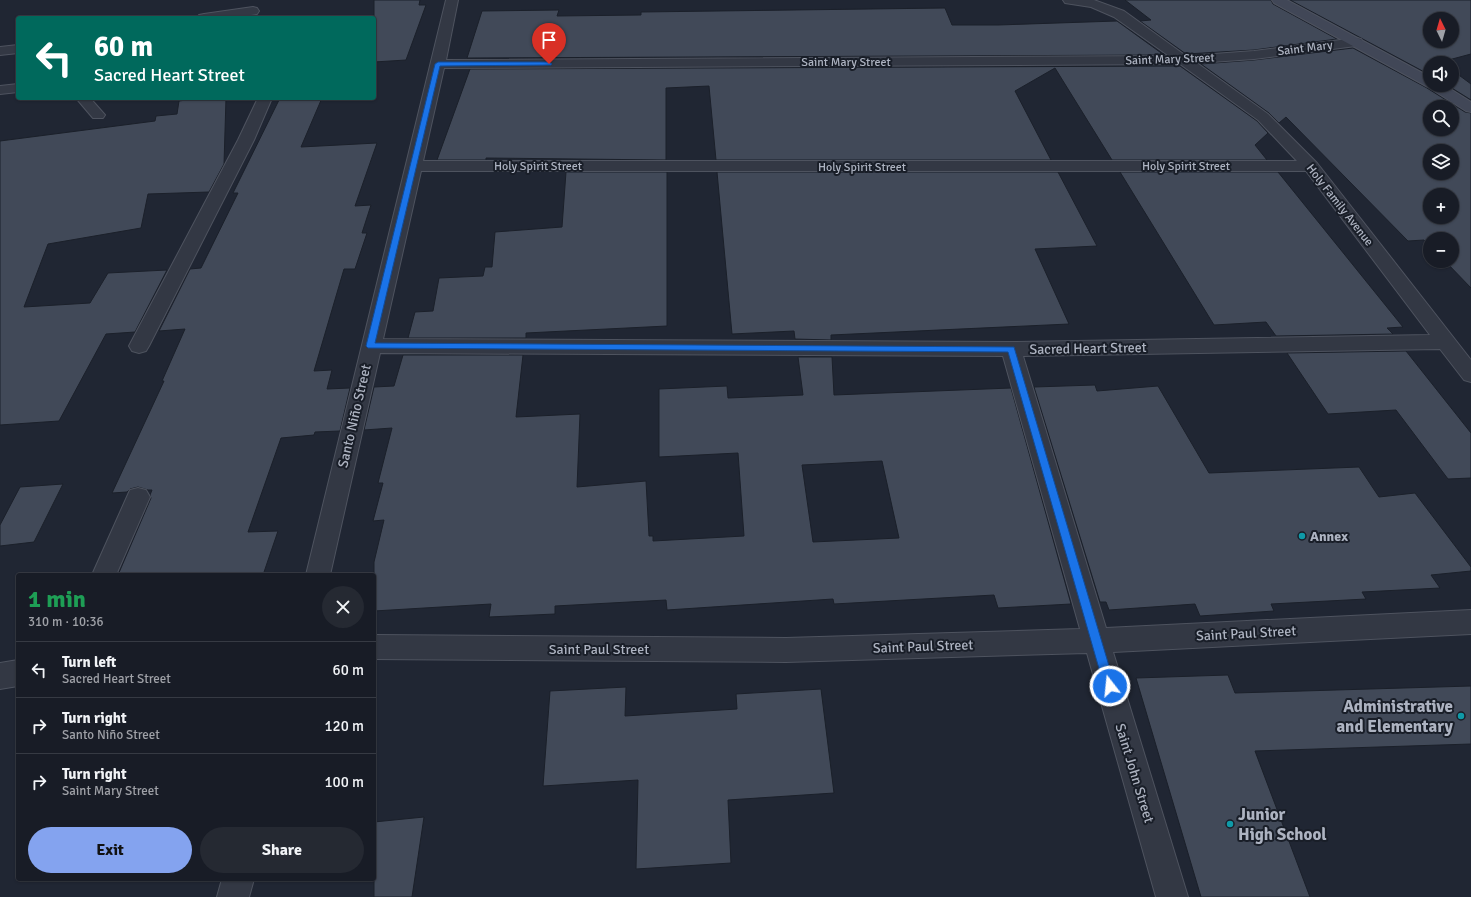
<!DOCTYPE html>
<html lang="en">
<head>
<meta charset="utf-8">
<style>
  :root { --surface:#181c26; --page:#252932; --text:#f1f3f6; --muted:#9fa1a7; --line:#363a43; --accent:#84a3ef }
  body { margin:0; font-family:Signika,sans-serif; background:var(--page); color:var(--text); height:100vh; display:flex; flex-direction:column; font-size:15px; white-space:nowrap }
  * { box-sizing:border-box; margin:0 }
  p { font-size:13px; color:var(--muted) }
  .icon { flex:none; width:22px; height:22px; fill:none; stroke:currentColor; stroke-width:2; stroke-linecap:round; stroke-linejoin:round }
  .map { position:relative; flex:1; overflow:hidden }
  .drawer { position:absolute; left:16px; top:573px; width:360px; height:308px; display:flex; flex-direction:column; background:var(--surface); border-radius:4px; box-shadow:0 1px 3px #0004,0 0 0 1px var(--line) }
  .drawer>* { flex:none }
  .hud { position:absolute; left:16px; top:16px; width:360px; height:84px; border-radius:4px; box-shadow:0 1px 3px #0004,0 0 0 1px var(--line); background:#00695c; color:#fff; overflow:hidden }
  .needle { width:26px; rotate:355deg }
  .controls { position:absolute; left:1423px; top:12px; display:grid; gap:8px }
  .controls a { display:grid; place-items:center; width:36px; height:36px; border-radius:50%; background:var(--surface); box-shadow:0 1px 3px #0004,0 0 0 1px var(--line); font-size:20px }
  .pin { position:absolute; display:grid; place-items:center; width:34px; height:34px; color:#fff; margin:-41px -17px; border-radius:50% 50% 50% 0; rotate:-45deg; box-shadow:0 0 4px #0007 }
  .pin .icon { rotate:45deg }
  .me { position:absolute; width:44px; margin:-22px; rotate:344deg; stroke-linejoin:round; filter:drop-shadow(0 0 3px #0008) }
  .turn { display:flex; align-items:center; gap:14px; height:84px; padding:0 12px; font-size:18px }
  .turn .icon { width:52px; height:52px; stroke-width:2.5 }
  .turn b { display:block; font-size:28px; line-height:34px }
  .round { display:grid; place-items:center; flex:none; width:42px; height:42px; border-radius:21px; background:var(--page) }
  .overview { display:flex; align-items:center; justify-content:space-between; height:68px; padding:0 12px }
  h1 { font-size:24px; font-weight:700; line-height:30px; color:#1e9e55 }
  .cta { display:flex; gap:8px; margin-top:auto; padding:8px 12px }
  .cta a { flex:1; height:46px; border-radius:24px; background:var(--accent); color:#111; font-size:16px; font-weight:700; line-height:46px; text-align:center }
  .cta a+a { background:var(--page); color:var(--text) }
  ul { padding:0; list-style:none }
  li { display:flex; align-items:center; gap:12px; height:56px; padding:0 12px; border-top:1px solid var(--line) }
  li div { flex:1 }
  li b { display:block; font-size:15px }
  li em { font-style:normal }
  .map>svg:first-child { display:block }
  .building { fill:#414958; stroke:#1b202a; fill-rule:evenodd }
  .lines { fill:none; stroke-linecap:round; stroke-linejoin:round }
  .service-casing { stroke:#4e535f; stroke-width:2 }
  .minor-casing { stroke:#4e535f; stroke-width:2 }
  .secondary-casing { stroke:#4e535f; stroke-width:2 }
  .service { fill:#333844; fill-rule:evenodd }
  .minor { fill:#333844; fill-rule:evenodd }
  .secondary { fill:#414757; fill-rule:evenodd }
  .route { fill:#1a73e8; stroke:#114b97 }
  .culture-dot { fill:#0f9aa8; stroke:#191e28; stroke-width:1.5 }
  .labels { text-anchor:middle; stroke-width:4; stroke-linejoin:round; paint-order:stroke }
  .far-street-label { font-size:12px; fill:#adb3c1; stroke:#191e28 }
  .street-label { font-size:14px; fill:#adb3c1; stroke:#191e28 }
  .poi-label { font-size:14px; font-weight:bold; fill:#adb3c1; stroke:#191e28; text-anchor:start }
  .near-poi-label { font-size:17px; font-weight:bold; fill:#adb3c1; stroke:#191e28; text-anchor:end }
</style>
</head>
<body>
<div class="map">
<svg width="1471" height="897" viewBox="0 0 1471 897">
  <rect width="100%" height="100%" fill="#202633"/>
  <path class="building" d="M 374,0 L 420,0 L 419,5 L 426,5 L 406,60 L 374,62 Z
    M 1125,0 L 1271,0 L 1273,4 L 1337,39 L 1254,50 L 1186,54 L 1140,21 L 1151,20 Z
    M 1290,0 L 1471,0 L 1471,54 L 1441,62 L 1443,63 L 1430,63 L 1430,75 ZM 1430,19 L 1452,19 L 1452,41 L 1430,41 Z
    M 945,8 L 952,25 L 998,25 L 1117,21 L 1164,55 L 467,58 L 482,11 L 559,10 L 557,16 L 641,15 L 641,12 Z
    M 1353,48 L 1427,88 L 1465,112 L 1471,113 L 1471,288 L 1445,261 L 1452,261 L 1452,239 L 1430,239 L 1430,246 L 1424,240 L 1408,241 L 1286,117 L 1279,123 L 1269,113 L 1201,64 L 1254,60 ZM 1430,107 L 1452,107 L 1452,129 L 1430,129 ZM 1430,151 L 1452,151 L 1452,173 L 1430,173 ZM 1430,195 L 1452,195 L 1452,217 L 1430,217 Z
    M 1180,66 L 1257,121 L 1268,133 L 1255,145 L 1267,160 L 1112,160 L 1055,68 L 1015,91 L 1051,160 L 716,160 L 709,86 L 666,88 L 666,160 L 486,158 L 486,160 L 437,160 L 470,69 Z
    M 1452,70 L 1471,84 L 1471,100 L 1447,85 L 1452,85 Z
    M 201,98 L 226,98 L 224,164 L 209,192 L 148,194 L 141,228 L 48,244 L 24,307 L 90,303 L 108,273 L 167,270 L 135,332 L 106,334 L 59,421 L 0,425 L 0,141 L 155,121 L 156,116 L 177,114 L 179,101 Z
    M 280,98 L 322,98 L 301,147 L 377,143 L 355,206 L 371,205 L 362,233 L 367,233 L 355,269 L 344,269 L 314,371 L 332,370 L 327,389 L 350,388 L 340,431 L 315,432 L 314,435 L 281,438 L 248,532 L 278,531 L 263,575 L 118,575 L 151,498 L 150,495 L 152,490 L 148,490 L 138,487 L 130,489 L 127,492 L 112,493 L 164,381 L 162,381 L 185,329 L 159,331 L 190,269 L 201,268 L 238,193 L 233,193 Z
    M 566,172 L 667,172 L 667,326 L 526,333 L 526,338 L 408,338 L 415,312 L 433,311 L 439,278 L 483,276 L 485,267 L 492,267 L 495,232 L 562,227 Z
    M 717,172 L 1058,172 L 1097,246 L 1035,249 L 1069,324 L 831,335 L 831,340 L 795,339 L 794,331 L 732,334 Z
    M 1120,172 L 1278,172 L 1403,327 L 1387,328 L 1393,334 L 1276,336 L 1266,322 L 1214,325 Z
    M 1406,351 L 1471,433 L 1471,478 L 1448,479 L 1396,410 L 1328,414 L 1287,353 Z
    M 403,355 L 523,355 L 516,417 L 580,414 L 577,487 L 646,481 L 649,536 L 653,536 L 653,541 L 744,536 L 738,453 L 659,457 L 659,389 L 727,386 L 728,398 L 803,395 L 798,357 L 832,357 L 834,395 L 1011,388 L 1071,604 L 998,608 L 994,595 L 834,604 L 833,599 L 667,610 L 666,600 L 555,606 L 555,614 L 489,617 L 491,604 L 374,611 L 374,562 L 384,520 L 373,521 L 383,483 L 378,483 L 392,428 L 364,430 L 374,387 L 394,386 ZM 882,461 L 899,538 L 813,542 L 802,465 Z
    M 1095,385 L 1097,391 L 1158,386 L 1209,473 L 1359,467 L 1379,497 L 1415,493 L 1471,567 L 1471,571 L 1431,575 L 1440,588 L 1362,592 L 1366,599 L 1271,604 L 1274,611 L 1200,616 L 1195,604 L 1109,610 L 1106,602 L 1100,602 L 1034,387 Z
    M 63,484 L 34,542 L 0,546 L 0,525 L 20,487 Z
    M 1228,675 L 1235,693 L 1471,686 L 1471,744 L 1255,751 L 1310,897 L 1201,897 L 1136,678 Z
    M 626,687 L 625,716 L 737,709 L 736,694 L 821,689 L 834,793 L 728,800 L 731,863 L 636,869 L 638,780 L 543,786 L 550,691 Z
    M 424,817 L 412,897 L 374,897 L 374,822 Z"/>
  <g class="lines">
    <defs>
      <path id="service" d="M 18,84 L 18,92 L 0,94 L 0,86 Z
        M 76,98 L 90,98 L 105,115 L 103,118 L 93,118 Z"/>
      <path id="minor" d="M 446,0 L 458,0 L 446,60 L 1169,56 L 1114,17 L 1091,7 L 1065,3 L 1063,0 L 1094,0 L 1124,11 L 1186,56 L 1254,51 L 1356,38 L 1361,39 L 1363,42 L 1361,45 L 1356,46 L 1254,59 L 1197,63 L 1268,114 L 1317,163 L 1471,360 L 1471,382 L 1464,380 L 1440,349 L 1023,356 L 1106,628 L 1471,610 L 1471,634 L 1113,652 L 1188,897 L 1156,897 L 1087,653 L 786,662 L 374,659 L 374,635 L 786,638 L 1080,629 L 1003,356 L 380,353 L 330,575 L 306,575 ZM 1180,64 L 1258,120 L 1297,161 L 423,161 L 444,68 ZM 421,171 L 1306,171 L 1430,335 L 1011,342 L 383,339 Z
        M 253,7 L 257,8 L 259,11 L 257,14 L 231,18 L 198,18 L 199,15 L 204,14 Z
        M 18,45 L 18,53 L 0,55 L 0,47 Z
        M 258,98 L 272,98 L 254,140 L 149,346 L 146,351 L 139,353 L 132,351 L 129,346 L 238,140 Z
        M 138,488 L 146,490 L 150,497 L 116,575 L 92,575 L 130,490 Z
        M 18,660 L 18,686 L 0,689 L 0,663 Z
        M 222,879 L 254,879 L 249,897 L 217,897 Z"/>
      <path id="secondary" d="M 1272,0 L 1287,0 L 1430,77 L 1430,85 L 1444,85 L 1471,102 L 1471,112 L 1466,111 L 1428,87 L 1274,3 Z"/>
    </defs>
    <use href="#service" class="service-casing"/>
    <use href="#minor" class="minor-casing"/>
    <use href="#secondary" class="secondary-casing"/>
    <use href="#service" class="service"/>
    <use href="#minor" class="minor"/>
    <use href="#secondary" class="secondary"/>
  </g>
  <path class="route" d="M 549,62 L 552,64 L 551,65 L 440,66 L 375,343 L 1014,347 L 1115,686 L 1113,690 L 1110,692 L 1106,690 L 1104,686 L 1008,352 L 368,348 L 366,346 L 435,64 L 438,62 Z"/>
  <g class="culture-dot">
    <circle cx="1302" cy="536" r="4"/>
    <circle cx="1461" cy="716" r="4"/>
    <circle cx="1230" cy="824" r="4"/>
  </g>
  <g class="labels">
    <g class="far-street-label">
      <text transform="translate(1305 48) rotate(-7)" y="4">Saint Mary</text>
      <text transform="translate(1170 59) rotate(-2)" y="4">Saint Mary Street</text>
      <text x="846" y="66">Saint Mary Street</text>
      <text x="538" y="170">Holy Spirit Street</text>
      <text x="1186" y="170">Holy Spirit Street</text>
      <text x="862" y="171">Holy Spirit Street</text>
      <text transform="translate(1340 205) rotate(52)" y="4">Holy Family Avenue</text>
    </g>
    <g class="street-label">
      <text transform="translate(1088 348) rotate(-1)" y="5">Sacred Heart Street</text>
      <text transform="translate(354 416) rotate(-77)" y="5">Santo Niño Street</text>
      <text transform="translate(1246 633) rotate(-3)" y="5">Saint Paul Street</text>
      <text transform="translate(923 646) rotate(-2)" y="5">Saint Paul Street</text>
      <text x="599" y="654">Saint Paul Street</text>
      <text transform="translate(1135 773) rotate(73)" y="5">Saint John Street</text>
    </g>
    <g class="poi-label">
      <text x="1310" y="541">Annex</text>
    </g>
    <g class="near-poi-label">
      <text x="1453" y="712">Administrative<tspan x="1453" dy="20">and Elementary</tspan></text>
      <text x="1238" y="820" text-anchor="start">Junior<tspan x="1238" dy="20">High School</tspan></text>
    </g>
  </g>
</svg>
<div class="controls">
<a><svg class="needle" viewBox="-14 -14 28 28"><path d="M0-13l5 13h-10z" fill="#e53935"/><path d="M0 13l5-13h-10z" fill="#9fa1a7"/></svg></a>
<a><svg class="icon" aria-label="sound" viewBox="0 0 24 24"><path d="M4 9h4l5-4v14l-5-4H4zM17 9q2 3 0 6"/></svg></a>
<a><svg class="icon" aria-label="search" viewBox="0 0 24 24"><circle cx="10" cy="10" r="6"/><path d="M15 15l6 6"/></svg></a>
<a><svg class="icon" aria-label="layers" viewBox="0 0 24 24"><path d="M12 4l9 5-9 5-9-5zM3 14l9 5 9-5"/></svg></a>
<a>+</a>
<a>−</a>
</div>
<div class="pin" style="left:549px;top:64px;background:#d93025"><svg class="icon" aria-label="arrive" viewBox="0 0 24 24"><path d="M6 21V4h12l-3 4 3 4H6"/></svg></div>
<svg class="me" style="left:1110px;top:686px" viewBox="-20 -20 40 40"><circle r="17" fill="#1a73e8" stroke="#fff" stroke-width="3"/><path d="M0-11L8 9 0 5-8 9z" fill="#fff"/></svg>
<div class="hud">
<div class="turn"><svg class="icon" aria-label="left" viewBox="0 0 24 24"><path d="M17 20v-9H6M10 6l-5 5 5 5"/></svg><div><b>60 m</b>Sacred Heart Street</div></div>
</div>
<section class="drawer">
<div class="overview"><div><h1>1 min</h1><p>310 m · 10:36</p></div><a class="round"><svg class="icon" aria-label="close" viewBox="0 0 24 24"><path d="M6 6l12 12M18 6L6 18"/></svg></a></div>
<ul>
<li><svg class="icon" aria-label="left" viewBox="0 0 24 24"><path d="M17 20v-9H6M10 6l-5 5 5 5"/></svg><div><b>Turn left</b><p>Sacred Heart Street</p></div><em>60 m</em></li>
<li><svg class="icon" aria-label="right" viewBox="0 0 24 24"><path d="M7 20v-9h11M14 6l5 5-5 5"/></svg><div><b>Turn right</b><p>Santo Niño Street</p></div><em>120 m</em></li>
<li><svg class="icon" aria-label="right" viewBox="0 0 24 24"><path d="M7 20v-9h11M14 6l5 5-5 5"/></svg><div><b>Turn right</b><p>Saint Mary Street</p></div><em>100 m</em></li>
</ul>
<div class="cta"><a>Exit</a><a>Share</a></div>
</section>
</div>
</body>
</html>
